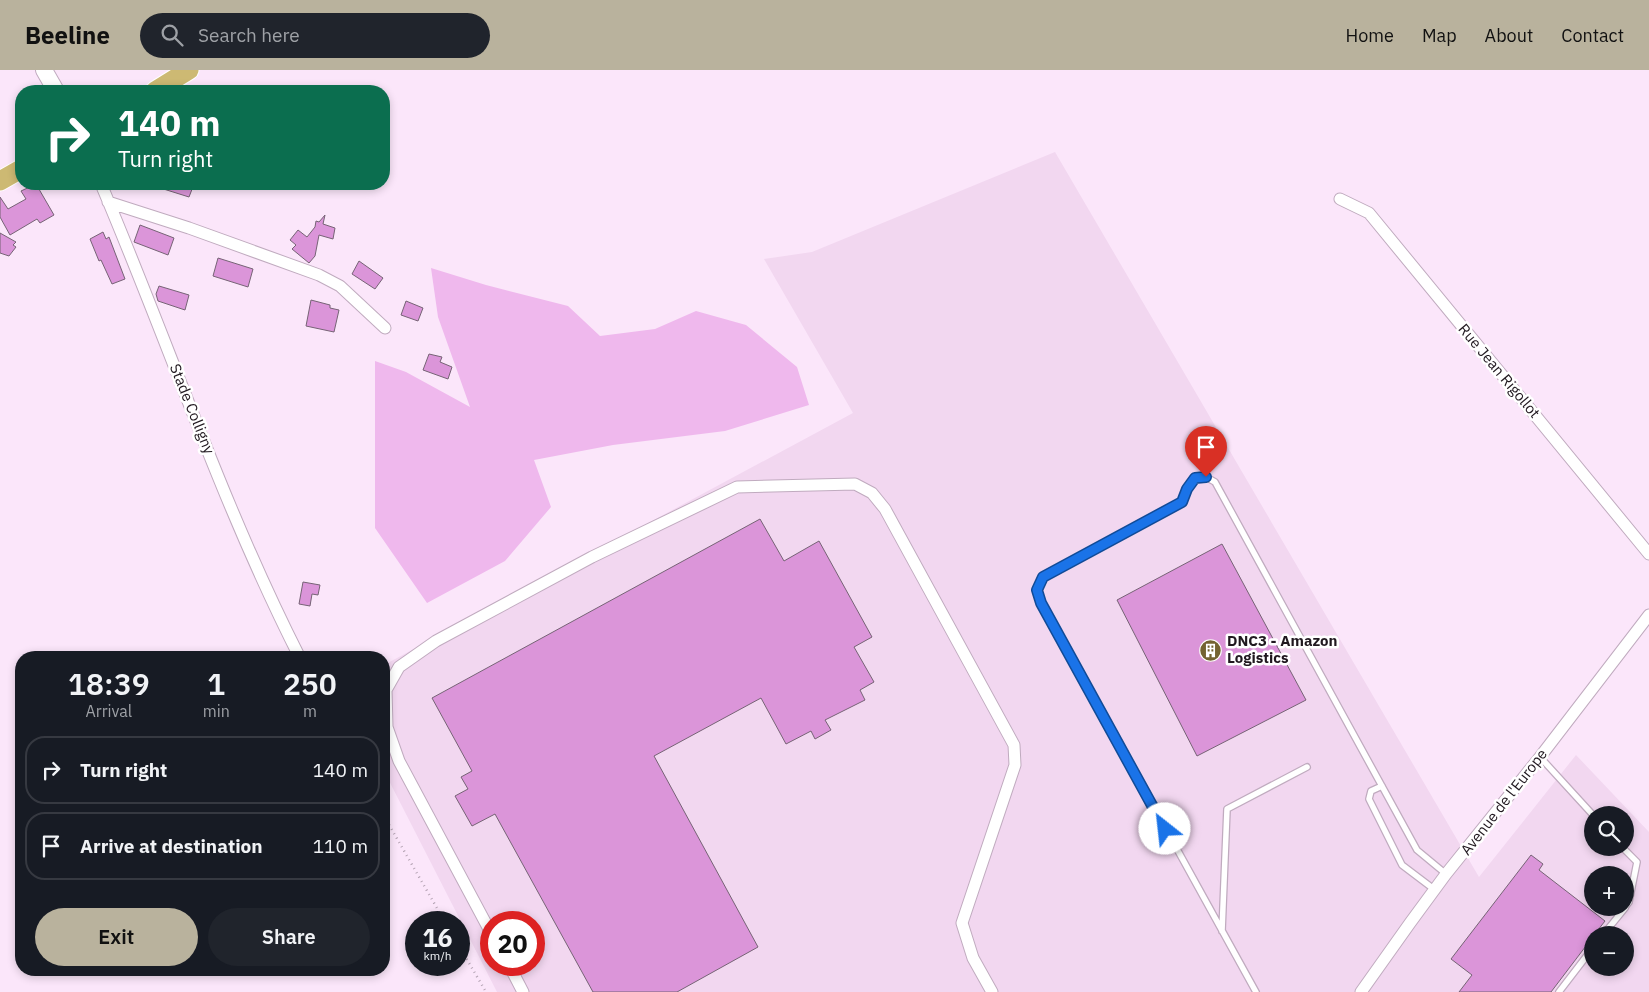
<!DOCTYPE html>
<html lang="en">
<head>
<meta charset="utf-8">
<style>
  :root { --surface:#171b24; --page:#20242c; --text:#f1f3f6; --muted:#9ea1a6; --line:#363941; --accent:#b9b29d }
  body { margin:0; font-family:"IBM Plex Sans",sans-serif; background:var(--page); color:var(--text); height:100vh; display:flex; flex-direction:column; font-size:19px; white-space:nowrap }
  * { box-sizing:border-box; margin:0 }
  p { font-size:16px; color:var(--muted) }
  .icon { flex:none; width:28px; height:28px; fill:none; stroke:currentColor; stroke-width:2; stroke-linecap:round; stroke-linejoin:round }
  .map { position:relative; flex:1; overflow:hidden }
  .side { position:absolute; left:15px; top:581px; width:375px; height:325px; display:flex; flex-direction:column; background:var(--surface); border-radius:20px; box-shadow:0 2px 8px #0003 }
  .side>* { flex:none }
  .guide { position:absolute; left:15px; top:15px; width:375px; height:105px; border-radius:20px; box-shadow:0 2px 8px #0003; background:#0b6e4f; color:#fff; overflow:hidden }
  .controls { position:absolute; left:1584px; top:736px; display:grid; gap:10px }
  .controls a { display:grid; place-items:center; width:50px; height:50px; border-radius:50%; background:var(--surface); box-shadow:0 2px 8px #0003; font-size:25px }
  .speed { position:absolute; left:405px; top:841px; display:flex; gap:10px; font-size:25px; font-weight:700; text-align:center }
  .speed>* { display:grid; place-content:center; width:65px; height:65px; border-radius:50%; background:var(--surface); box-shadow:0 2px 8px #0003; line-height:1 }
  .speed small { font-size:12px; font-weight:400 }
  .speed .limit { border:8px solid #d22; background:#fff; color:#111 }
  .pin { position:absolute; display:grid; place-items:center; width:42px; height:42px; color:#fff; margin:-51px -21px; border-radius:50% 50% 50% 0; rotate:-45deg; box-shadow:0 0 5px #0007 }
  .pin .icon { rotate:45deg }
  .me { position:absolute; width:55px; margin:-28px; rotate:331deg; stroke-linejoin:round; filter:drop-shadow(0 0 4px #0008) }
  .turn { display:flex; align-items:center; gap:18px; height:105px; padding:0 20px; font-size:22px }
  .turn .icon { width:65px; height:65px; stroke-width:2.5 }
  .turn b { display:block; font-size:35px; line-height:42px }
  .eta { display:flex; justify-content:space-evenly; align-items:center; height:85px; text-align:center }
  .eta b { font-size:30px; font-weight:600; line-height:35px }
  .primary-button { display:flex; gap:10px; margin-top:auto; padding:10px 20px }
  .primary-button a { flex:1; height:58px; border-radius:30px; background:var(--accent); color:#111; font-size:20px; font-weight:600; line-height:58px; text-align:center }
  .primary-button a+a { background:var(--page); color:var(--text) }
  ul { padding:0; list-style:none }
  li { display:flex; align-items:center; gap:15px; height:68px; margin:0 10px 8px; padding:0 10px; border:2px solid var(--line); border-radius:20px }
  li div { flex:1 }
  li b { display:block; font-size:19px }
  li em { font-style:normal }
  header { display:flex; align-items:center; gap:30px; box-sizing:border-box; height:70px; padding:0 25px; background:var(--accent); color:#111 }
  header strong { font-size:24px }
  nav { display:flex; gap:28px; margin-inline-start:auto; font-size:18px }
  .search { width:350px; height:45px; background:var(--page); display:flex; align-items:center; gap:12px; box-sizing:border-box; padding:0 18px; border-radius:28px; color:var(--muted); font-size:19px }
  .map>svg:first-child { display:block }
  .built { fill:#f2d7f0; fill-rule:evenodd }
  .green { fill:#efb8ed }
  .building { fill:#db95d9; stroke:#766375 }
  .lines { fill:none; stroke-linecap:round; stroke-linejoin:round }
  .lane-casing { stroke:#c0abbf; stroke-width:8 }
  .street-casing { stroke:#c0abbf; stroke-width:13 }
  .secondary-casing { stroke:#c0abbf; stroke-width:18 }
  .primary-casing { stroke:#fff; stroke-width:21 }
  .path { stroke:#b4a3b3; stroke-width:2.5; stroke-dasharray:1 4; stroke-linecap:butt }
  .lane { stroke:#fff; stroke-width:5.5 }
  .street { stroke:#fff; stroke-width:11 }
  .secondary { stroke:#fff; stroke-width:16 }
  .primary { stroke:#cdb973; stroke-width:19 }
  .route-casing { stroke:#114b97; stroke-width:12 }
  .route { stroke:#1a73e8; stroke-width:9 }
  .labels { text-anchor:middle; stroke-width:5; stroke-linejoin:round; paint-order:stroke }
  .street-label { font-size:15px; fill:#20181f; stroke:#fff }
  .poi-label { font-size:15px; font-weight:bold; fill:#20181f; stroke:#fff; text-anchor:start }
</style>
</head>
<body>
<header>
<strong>Beeline</strong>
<div class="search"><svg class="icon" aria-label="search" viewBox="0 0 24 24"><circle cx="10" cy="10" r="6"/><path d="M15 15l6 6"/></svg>Search here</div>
<nav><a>Home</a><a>Map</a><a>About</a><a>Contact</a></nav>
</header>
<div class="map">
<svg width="1649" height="922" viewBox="0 0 1649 922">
  <rect width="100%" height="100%" fill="#fbe6fa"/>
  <path class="built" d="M 1055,82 L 1479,807 L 1576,685 L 1649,762 L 1649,922 L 497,922 L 384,701 L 384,595 L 853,343 L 764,189 L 812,182 ZM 1592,745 L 1625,745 L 1625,778 L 1592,778 ZM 1592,805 L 1625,805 L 1625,838 L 1592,838 ZM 491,852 L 534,852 L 534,895 L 491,895 ZM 1592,865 L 1625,865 L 1625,898 L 1592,898 Z"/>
  <path class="green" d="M 431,198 L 486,215 L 568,236 L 600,266 L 655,259 L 696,241 L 746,255 L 797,297 L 809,335 L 725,361 L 613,375 L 534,390 L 551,437 L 505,491 L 427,533 L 375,458 L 375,291 L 406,302 L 470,337 L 438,247 Z"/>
  <path class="building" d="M 36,114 L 54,145 L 40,153 L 37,149 L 10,165 L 0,147 L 0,127 L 8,139 L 26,129 L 21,121 Z
    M 154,114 L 194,114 L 189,127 L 154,116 Z
    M 325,145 L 323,154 L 335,158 L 333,169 L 319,165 L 315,186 L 309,193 L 292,179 L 296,175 L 290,170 L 298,160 L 307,167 L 315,157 L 316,151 L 319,152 Z
    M 140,155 L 174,168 L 168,185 L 134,172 Z
    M 103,162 L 106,169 L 109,167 L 125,209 L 112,214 L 101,190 L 99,191 L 90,169 Z
    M 0,163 L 16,172 L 13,175 L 16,177 L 9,186 L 0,183 Z
    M 218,188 L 253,199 L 248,217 L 213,206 Z
    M 359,191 L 383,208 L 375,219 L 352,204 Z
    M 159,216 L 189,225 L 185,240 L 158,231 L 156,224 Z
    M 311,230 L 330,235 L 330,238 L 339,240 L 334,262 L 306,256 Z
    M 406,231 L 423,238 L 418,251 L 401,245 Z
    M 429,284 L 442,287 L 440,292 L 452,297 L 448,309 L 423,300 Z
    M 760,449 L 784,491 L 819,471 L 872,567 L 854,577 L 874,612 L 860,620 L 865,630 L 825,650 L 831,660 L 815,669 L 811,661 L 786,674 L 761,628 L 654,686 L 758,877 L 677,922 L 593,922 L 495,744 L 472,756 L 455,726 L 468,719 L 461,707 L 472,701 L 432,628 Z
    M 1222,474 L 1306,630 L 1197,686 L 1117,530 Z
    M 303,512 L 320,515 L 318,525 L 312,524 L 310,536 L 299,534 Z
    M 1531,785 L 1543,794 L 1539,800 L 1605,851 L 1594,865 L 1592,865 L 1592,868 L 1551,922 L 1459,922 L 1472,905 L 1451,889 Z"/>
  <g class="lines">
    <defs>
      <path id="lane" d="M 1540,687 L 1593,745
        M 1382,716 L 1371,721 L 1369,729 L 1402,795 L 1435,820
        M 1623,778 L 1637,792 L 1629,832 L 1625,837
        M 1222,861 L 1227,739 L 1307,697
        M 1603,865 L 1625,838
        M 1256,922 L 1041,533 L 1037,520 L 1043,507 L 1182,432 L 1187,419 L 1195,408 L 1206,407 L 1215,412 L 1417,780 L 1446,804
        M 1559,922 L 1592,879"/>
      <path id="street" d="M 101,114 C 168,271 222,435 300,588
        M 1340,129 L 1369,143 L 1649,484
        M 108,132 L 189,158 L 319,205 L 340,216 L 385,258
        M 491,863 L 399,691 L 387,657 L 386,620 L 399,597 L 436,571 L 592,487 L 737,417 L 855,414 L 872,423 L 885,439 L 1014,675 L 1015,695 L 962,853 L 973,888 L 992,922
        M 509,895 L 523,922
        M 1361,922 L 1410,853 L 1446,804 L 1540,687 L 1649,545"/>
      <path id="secondary" d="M 44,0 L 56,21"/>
      <path id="primary" d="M 155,21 L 189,0
        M 0,111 L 21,99"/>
    </defs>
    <use href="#lane" class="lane-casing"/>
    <use href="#street" class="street-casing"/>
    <use href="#secondary" class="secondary-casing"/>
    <use href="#primary" class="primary-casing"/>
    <path class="path" d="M 384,746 L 445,852
      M 459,876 L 486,922"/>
    <use href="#lane" class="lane"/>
    <use href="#street" class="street"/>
    <use href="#secondary" class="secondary"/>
    <use href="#primary" class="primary"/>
  </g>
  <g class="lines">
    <defs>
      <path id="route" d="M 1165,759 L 1041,533 L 1037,520 L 1043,507 L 1182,432 L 1187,419 L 1195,408 L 1206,407"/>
    </defs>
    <use href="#route" class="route-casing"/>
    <use href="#route" class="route"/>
  </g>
  <defs>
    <symbol id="building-disc" viewBox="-11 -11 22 22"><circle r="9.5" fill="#746331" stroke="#fff"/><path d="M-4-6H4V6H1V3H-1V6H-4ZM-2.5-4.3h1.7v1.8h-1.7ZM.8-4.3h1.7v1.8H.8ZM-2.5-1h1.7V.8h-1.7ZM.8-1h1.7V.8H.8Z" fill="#fff"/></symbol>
  </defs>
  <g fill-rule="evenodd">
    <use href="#building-disc" x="1198" y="568" width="25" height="25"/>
  </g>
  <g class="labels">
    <g class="street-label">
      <text transform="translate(1499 301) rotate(50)" y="5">Rue Jean Rigollot</text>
      <text transform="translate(192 339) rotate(68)" y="5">Stade Colligny</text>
      <text transform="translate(1504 732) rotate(-52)" y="5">Avenue de l'Europe</text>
    </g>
    <g class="poi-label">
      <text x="1227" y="576">DNC3 - Amazon<tspan x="1227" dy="17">Logistics</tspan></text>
    </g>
  </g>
</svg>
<div class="controls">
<a><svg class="icon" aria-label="search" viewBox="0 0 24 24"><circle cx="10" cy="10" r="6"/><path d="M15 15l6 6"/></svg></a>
<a>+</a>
<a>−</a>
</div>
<div class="speed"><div>16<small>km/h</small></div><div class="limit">20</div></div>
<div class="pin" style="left:1206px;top:407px;background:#d93025"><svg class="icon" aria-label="arrive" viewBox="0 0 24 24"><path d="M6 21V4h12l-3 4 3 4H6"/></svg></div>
<svg class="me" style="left:1165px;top:759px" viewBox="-20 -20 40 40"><circle r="19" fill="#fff"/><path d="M0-13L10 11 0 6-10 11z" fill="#1a73e8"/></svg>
<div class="guide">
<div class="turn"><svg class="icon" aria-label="right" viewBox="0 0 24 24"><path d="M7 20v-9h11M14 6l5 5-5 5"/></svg><div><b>140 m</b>Turn right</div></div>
</div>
<section class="side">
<div class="eta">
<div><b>18:39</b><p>Arrival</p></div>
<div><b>1</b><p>min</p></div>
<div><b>250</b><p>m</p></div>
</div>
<ul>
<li><svg class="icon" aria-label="right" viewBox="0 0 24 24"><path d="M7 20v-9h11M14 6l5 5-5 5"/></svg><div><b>Turn right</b></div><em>140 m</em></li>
<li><svg class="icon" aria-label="arrive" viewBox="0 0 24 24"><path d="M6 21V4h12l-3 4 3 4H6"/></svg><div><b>Arrive at destination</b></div><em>110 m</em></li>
</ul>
<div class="primary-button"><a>Exit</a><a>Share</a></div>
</section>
</div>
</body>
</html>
